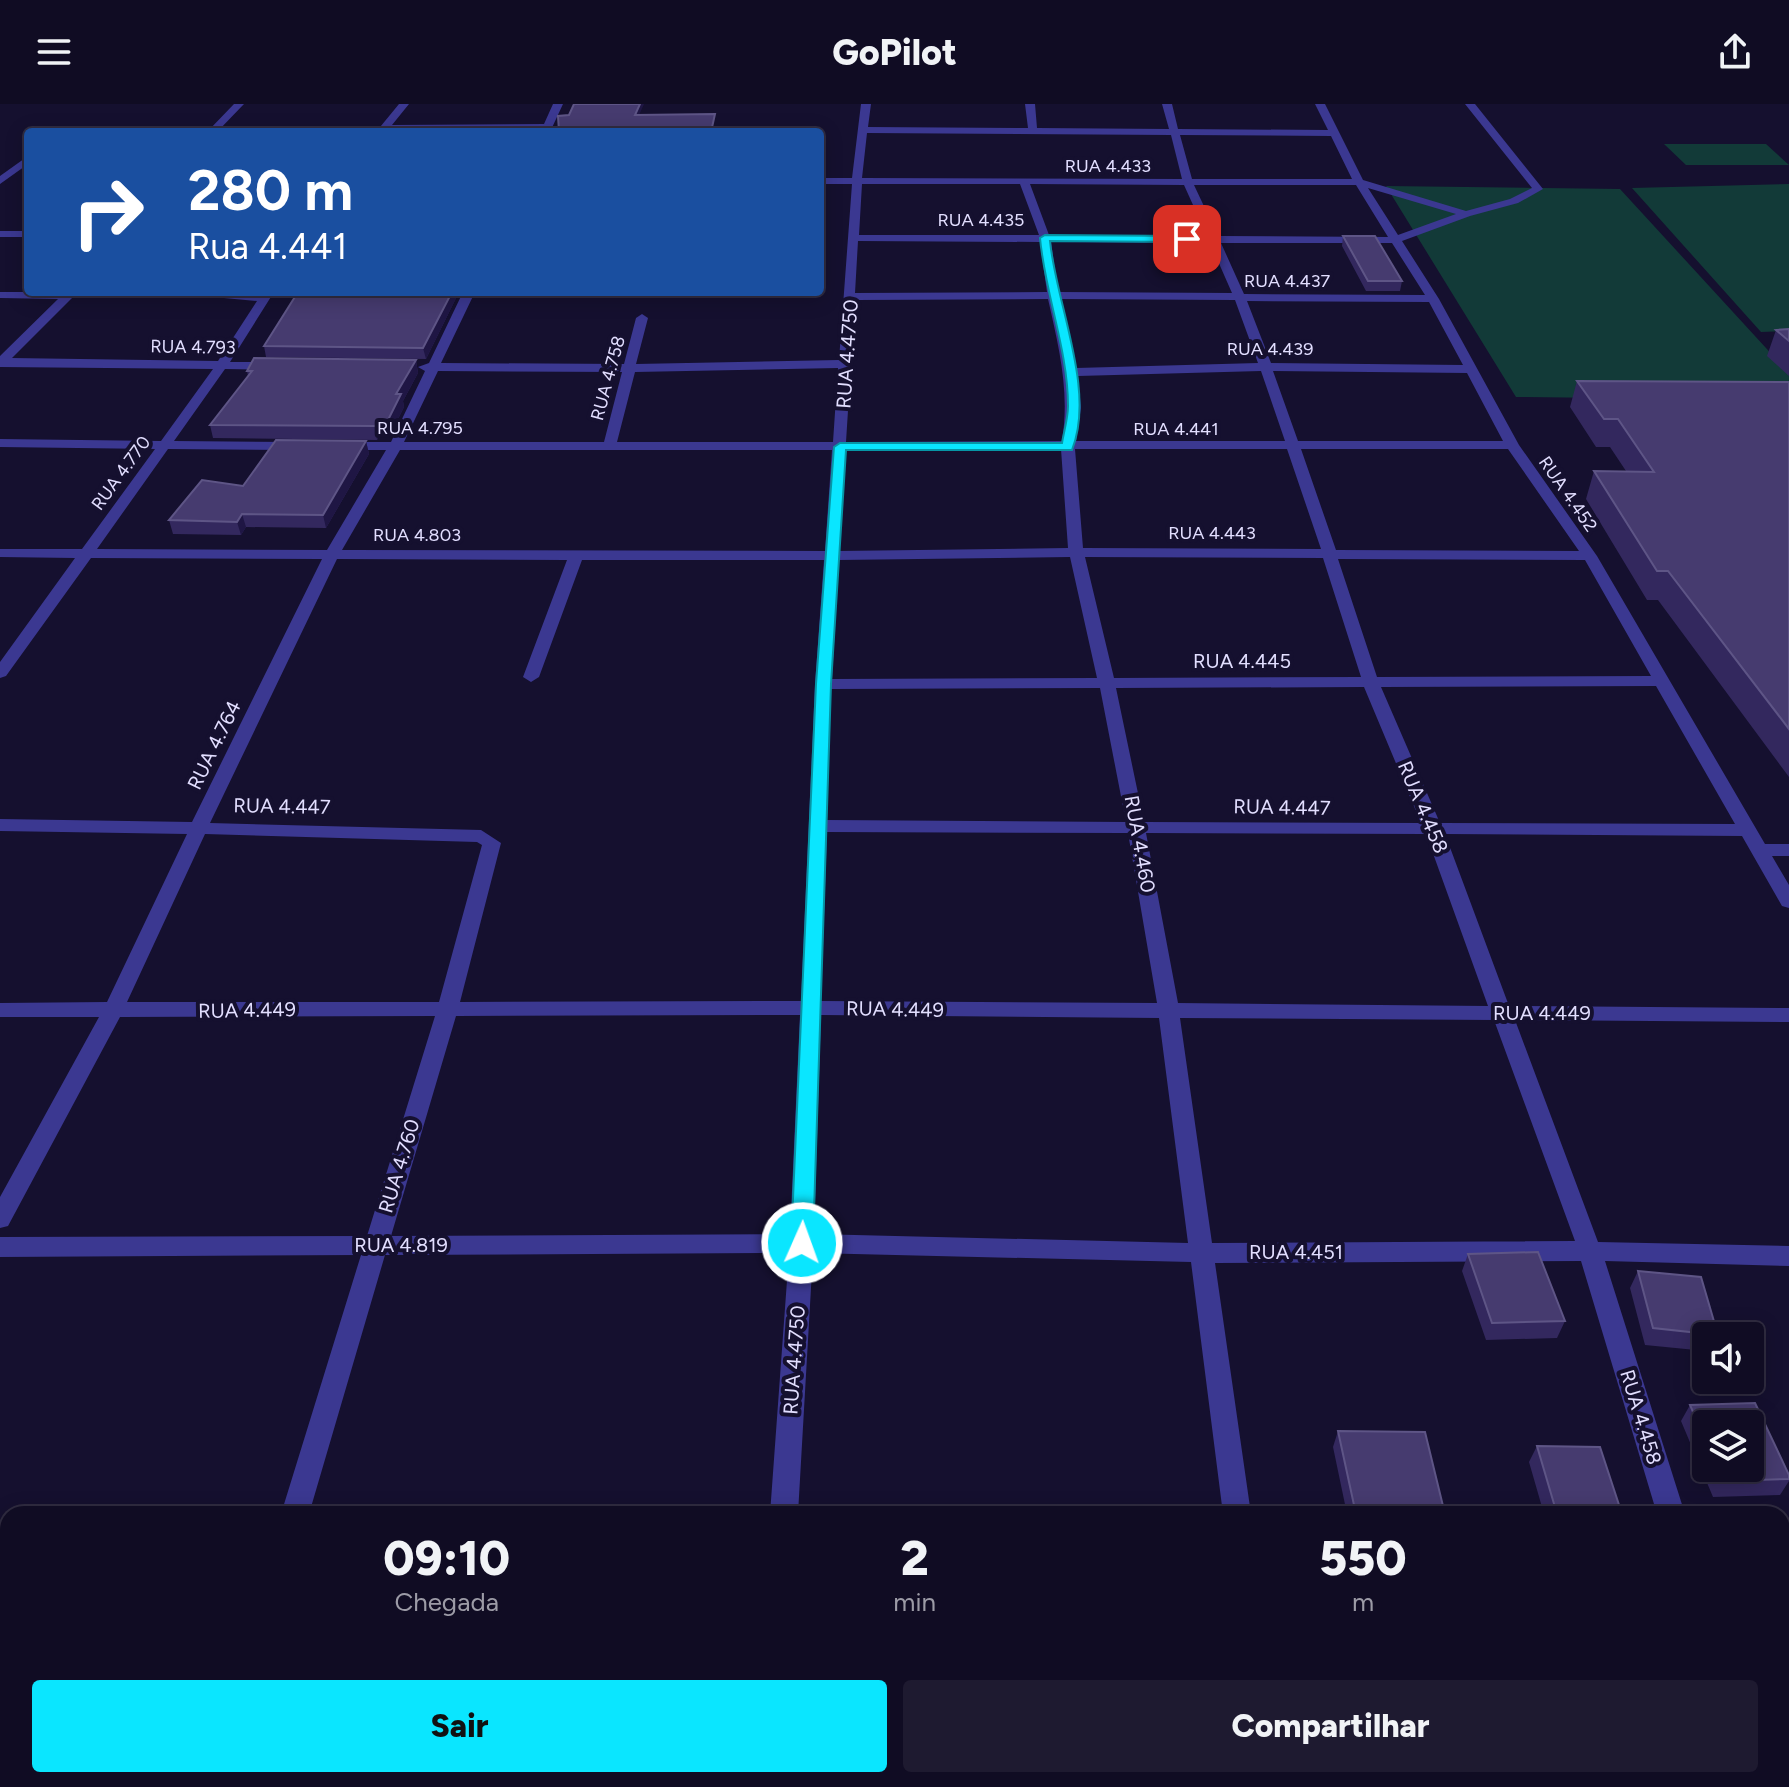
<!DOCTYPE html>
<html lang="pt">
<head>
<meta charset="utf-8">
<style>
  :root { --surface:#100c23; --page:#1e1a30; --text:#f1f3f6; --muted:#9c9ba6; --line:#302c41; --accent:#0ae6ff }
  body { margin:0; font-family:Figtree,sans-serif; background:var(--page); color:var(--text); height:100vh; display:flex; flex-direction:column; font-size:30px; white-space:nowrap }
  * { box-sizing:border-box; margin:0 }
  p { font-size:26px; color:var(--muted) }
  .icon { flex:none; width:44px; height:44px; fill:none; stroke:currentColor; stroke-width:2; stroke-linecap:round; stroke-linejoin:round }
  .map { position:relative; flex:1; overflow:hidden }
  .sheet { position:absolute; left:0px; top:1402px; width:1790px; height:282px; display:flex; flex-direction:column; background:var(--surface); border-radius:24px 24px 0 0; box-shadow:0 4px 20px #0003,0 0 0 2px var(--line) }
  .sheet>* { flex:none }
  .hud { position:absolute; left:24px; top:24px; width:800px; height:168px; border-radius:8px; box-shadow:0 4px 20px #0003,0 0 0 2px var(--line); background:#1a4fa0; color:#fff; overflow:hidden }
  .tools { position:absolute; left:1692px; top:1218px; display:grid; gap:16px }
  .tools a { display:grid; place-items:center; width:72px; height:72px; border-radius:8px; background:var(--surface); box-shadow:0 4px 20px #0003,0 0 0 2px var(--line); font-size:40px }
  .pin { position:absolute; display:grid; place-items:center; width:68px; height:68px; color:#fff; margin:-34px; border-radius:16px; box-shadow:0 4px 12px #0006 }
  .me { position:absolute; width:88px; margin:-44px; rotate:2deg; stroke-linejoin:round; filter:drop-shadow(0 0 6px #0008) }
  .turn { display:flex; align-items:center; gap:28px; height:168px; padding:0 32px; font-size:36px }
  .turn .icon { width:104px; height:104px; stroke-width:2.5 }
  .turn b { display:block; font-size:56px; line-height:68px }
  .eta { display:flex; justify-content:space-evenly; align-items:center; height:136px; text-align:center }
  .eta b { font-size:48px; font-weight:800; line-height:56px }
  .button { display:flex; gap:16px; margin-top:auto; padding:16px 32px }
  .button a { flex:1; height:92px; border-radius:8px; background:var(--accent); color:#111; font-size:32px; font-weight:800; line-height:92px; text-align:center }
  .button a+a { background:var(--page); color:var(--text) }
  header { display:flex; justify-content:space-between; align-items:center; height:104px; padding:0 32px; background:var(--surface); font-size:36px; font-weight:800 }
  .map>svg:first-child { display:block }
  .green { fill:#123a38 }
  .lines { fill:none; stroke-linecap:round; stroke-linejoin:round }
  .minor { fill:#3b3891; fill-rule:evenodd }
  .tertiary { fill:#3b3891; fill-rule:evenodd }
  .wall { fill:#33285e; fill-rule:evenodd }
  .shaded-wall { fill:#1f1644 }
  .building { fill:#463b6f; stroke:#5e5586; stroke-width:2 }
  .route { fill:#0ae6ff; stroke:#0696a6; stroke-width:2 }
  .labels { text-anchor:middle; stroke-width:8; stroke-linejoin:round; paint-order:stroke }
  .far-street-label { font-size:18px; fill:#e2deff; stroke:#15102f }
  .street-label { font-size:20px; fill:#e2deff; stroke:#15102f }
</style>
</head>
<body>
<header><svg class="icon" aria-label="menu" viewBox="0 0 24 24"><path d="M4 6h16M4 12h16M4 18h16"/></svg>GoPilot<svg class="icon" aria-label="share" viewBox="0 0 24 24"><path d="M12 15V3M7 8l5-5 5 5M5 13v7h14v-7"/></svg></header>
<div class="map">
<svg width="1789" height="1683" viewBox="0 0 1789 1683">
  <rect width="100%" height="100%" fill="#15102f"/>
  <path class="green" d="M 1664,40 L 1766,40 L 1789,61 L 1686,61 Z
    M 1789,80 L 1789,227 L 1761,228 L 1632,84 Z
    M 1386,82 L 1620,85 L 1789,269 L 1789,296 L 1516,293 Z"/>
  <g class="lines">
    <path class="minor" d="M 234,0 L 244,0 L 217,28 L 207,28 Z
      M 399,0 L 409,0 L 392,21 L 544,20 L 553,0 L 563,0 L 550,28 L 376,28 Z
      M 861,0 L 871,0 L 868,23 L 1028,24 L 1025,0 L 1035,0 L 1037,24 L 1169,25 L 1162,0 L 1172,0 L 1178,25 L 1328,26 L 1315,0 L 1325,0 L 1363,76 L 1466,107 L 1510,95 L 1532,84 L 1465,0 L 1475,0 L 1543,85 L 1518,99 L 1470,112 L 1402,137 L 1439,195 L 1519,341 L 1597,452 L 1765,740 L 1789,740 L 1789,752 L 1772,752 L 1789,781 L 1789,804 L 1782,802 L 1742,732 L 1445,730 L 1509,902 L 1789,904 L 1789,918 L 1515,916 L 1598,1138 L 1789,1142 L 1789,1162 L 1605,1157 L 1685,1410 L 1657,1410 L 1581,1157 L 1215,1159 L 1251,1410 L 1223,1410 L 1191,1158 L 813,1149 L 798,1410 L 770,1410 L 789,1149 L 385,1151 L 309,1410 L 281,1410 L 361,1151 L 0,1153 L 0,1133 L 367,1132 L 435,912 L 120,913 L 8,1122 L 0,1124 L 0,1093 L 99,913 L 0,913 L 0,899 L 107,898 L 187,730 L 0,727 L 0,715 L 192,718 L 322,455 L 91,454 L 6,572 L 0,574 L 0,558 L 75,454 L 0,453 L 0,445 L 82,445 L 155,345 L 0,343 L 0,335 L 161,337 L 213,265 L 0,263 L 0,252 L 58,195 L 0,194 L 0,188 L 78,188 L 12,254 L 218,257 L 257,197 L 192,191 L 186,188 L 274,188 L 230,258 L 276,258 L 282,262 L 276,266 L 225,265 L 174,337 L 296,338 L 303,342 L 296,346 L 168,345 L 97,445 L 327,446 L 386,346 L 340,346 L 333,342 L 340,338 L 391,338 L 425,267 L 418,263 L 429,259 L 463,188 L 475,188 L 441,259 L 624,260 L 636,214 L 642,210 L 648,214 L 636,260 L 839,256 L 852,80 L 820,80 L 820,74 L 852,74 ZM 867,29 L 1171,31 L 1182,75 L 862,74 ZM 1180,31 L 1331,32 L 1352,75 L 1192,75 ZM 862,80 L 1020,80 L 1039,131 L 859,131 ZM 1030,80 L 1184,81 L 1207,132 L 1049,131 ZM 1194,81 L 1356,81 L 1388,133 L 1218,132 ZM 1368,84 L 1456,110 L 1398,131 ZM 858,137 L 1040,138 L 1047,188 L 855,189 ZM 1051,138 L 1210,139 L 1232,189 L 1058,188 ZM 1221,139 L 1392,139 L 1425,191 L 1244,190 ZM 1048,195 C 1059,244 1070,287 1062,337 L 846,338 L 855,196 ZM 1060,195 L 1235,196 L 1258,259 L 1076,264 ZM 1247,197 L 1429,198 L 1463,261 L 1271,259 ZM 838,264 L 833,338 L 617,338 L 635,268 ZM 438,267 L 622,268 L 604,338 L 404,338 ZM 1261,267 L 1285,337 L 1076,337 L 1081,304 L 1078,272 ZM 1273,267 L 1467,269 L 1503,337 L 1298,337 ZM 1061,345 L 1068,444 L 839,447 L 846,346 ZM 1075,345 L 1287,345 L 1321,445 L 1083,444 ZM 1301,345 L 1508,345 L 1579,447 L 1336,446 ZM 400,346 L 832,346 L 825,447 L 342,446 ZM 1070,453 L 1097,574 L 832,575 L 839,456 ZM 1085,453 L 1323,454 L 1361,573 L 1114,574 ZM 337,455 L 567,456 L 523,573 L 531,578 L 539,573 L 582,456 L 824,456 L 815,580 L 801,897 L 460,898 L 501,739 L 481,726 L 210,719 ZM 1338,455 L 1585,456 L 1651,572 L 1377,573 ZM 1656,582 L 1735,720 L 1440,719 L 1381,583 ZM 1364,583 L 1421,719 L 1144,718 L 1116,584 ZM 1100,584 L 1126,718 L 827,716 L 831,585 ZM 827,728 L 1128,729 L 1157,899 L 821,897 ZM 1146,729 L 1426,730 L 1488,902 L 1178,899 ZM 205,730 L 477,738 L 482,741 L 439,898 L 127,898 ZM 800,911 L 790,1130 L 391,1132 L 456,912 ZM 821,911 L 1159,914 L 1188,1139 L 814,1130 ZM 1180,914 L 1494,916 L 1575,1137 L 1212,1139 Z
      M 65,23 L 68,28 L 58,28 Z
      M 28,52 L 28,60 L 0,80 L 0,72 Z
      M 0,127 L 28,127 L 28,133 L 0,133 Z
      M 754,1676 L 784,1676 L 784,1683 L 754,1683 Z
      M 1265,1676 L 1295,1676 L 1297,1683 L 1267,1683 Z
      M 1742,1676 L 1772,1676 L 1774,1683 L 1744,1683 Z"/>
    <path class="tertiary" d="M 0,1473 L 8,1473 L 8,1499 L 0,1499 Z
      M 1782,1495 L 1789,1495 L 1789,1523 L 1782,1523 Z"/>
  </g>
  <path class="wall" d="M 1343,132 L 1402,177 L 1400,187 L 1366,187 L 1342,142 Z
    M 459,188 L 426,255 L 266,253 L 264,242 Z
    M 1789,225 L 1789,272 L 1767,252 L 1776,226 Z
    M 416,256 L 418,269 L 403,297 L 404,303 L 390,331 L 380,331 L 377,336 L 213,334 L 210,321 L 248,272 L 247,267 Z
    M 1577,277 L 1789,278 L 1789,673 L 1658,496 L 1647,496 L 1586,395 L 1594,367 L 1626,367 L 1610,343 L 1596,343 L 1570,303 Z
    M 366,337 L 369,350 L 326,424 L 246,423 L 241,431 L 173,430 L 169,416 L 243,382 Z
    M 1468,1150 L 1565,1217 L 1557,1234 L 1486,1236 L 1462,1167 Z
    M 1638,1167 L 1718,1231 L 1717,1232 L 1706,1232 L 1706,1247 L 1645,1241 L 1630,1184 Z
    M 1690,1301 L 1789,1371 L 1789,1377 L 1780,1391 L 1713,1393 L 1681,1317 ZM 1706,1320 L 1750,1364 L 1706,1364 Z
    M 1338,1327 L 1443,1402 L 1439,1410 L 1347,1410 L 1333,1343 Z
    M 1537,1342 L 1622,1410 L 1544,1410 L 1529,1358 Z"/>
  <path class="shaded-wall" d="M 640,0 L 644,0 L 636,18 L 635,11 Z
    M 452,188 L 459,188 L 426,255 L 423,244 Z
    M 416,256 L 418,269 L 403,297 L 404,303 L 390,331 L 387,318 L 396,290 Z
    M 378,318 L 380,331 L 377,336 L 375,322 Z
    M 366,337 L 369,350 L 326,424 L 323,411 Z
    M 242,410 L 246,423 L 241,431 L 237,418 Z"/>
  <path class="building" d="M 574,0 L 640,0 L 635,11 L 715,10 L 711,28 L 559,28 L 558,12 L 569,11 Z
    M 1343,132 L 1375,132 L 1402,177 L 1368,177 Z
    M 298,188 L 452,188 L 423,244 L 264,242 Z
    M 1789,225 L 1789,237 L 1776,226 Z
    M 254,254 L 416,256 L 396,290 L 401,290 L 387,318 L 378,318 L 375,322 L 210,321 L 252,267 L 247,267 Z
    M 1577,277 L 1789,278 L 1789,625 L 1668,467 L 1657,467 L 1594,367 L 1654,368 L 1618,315 L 1604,315 Z
    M 276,336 L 366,337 L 323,411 L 242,410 L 237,418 L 169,416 L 202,376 L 243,382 Z
    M 1538,1148 L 1565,1217 L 1492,1219 L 1468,1150 Z
    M 1638,1167 L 1701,1173 L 1718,1231 L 1653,1224 Z
    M 1755,1299 L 1789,1371 L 1789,1375 L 1723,1377 L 1717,1364 L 1750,1364 L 1750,1320 L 1706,1320 L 1706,1338 L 1690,1301 Z
    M 1338,1327 L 1425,1328 L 1443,1402 L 1354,1401 Z
    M 1537,1342 L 1600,1343 L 1622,1410 L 1557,1410 Z"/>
  <path class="route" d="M 1045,131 L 1187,132 L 1192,135 L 1187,138 L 1050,137 C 1056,200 1096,286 1072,346 L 846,346 L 831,580 L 813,1139 L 810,1145 L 802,1148 L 795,1145 L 791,1139 L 816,580 L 834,343 L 840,339 L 1062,339 C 1064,327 1068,314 1068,302 C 1068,246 1045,190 1040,134 Z"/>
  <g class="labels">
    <g class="far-street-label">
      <text x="1108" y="68">RUA 4.433</text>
      <text x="981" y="122">RUA 4.435</text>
      <text x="1287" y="183">RUA 4.437</text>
      <text transform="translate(193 243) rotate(1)" y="6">RUA 4.793</text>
      <text x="1270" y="251">RUA 4.439</text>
      <text transform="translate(608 274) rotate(-75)" y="6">RUA 4.758</text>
      <text x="420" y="330">RUA 4.795</text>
      <text x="1176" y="331">RUA 4.441</text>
      <text transform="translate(121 369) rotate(-54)" y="6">RUA 4.770</text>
      <text transform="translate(1568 390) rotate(55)" y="6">RUA 4.452</text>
      <text x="1212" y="435">RUA 4.443</text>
      <text x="417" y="437">RUA 4.803</text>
    </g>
    <g class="street-label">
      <text transform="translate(847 250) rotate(-86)" y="7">RUA 4.4750</text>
      <text x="1242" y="564">RUA 4.445</text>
      <text transform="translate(214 641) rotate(-64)" y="7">RUA 4.764</text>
      <text transform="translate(282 702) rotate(1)" y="7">RUA 4.447</text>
      <text transform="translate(1282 703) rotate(1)" y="7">RUA 4.447</text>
      <text transform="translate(1423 703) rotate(67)" y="7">RUA 4.458</text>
      <text transform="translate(1140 740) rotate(80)" y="7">RUA 4.460</text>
      <text transform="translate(895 905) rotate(1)" y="7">RUA 4.449</text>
      <text transform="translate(247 906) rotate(-1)" y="7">RUA 4.449</text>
      <text x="1542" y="916">RUA 4.449</text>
      <text transform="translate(399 1062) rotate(-73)" y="7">RUA 4.760</text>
      <text x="401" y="1148">RUA 4.819</text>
      <text x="1296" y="1155">RUA 4.451</text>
      <text transform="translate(794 1256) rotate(-86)" y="7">RUA 4.4750</text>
      <text transform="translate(1641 1313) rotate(73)" y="7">RUA 4.458</text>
    </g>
  </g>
</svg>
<div class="tools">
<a><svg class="icon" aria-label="sound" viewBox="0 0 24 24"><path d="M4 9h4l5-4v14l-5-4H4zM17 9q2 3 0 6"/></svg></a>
<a><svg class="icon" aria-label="layers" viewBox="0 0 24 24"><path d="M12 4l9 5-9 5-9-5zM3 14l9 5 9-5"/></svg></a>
</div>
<div class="pin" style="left:1187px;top:135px;background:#d93025"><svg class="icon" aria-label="arrive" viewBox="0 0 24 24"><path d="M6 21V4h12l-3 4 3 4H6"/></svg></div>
<svg class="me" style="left:802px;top:1139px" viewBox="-20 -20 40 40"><circle r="17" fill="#0ae6ff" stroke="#fff" stroke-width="3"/><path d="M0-11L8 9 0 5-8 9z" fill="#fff"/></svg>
<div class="hud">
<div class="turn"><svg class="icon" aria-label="right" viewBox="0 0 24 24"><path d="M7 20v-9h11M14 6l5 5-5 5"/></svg><div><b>280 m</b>Rua 4.441</div></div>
</div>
<section class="sheet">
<div class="eta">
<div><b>09:10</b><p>Chegada</p></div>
<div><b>2</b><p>min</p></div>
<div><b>550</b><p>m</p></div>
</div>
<div class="button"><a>Sair</a><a>Compartilhar</a></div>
</section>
</div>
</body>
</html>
